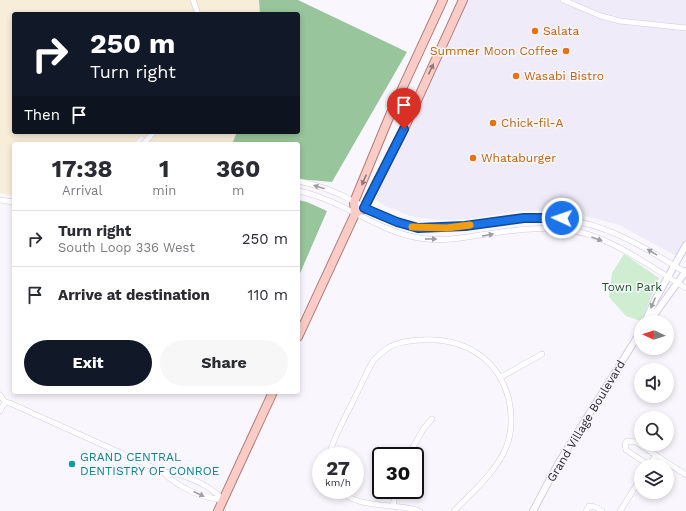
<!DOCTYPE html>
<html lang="en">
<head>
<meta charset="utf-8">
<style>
  :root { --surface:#fff; --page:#f7f7f7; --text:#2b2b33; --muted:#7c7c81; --line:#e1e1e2; --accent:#111827 }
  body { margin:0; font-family:"Work Sans",sans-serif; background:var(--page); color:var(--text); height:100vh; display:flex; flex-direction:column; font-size:15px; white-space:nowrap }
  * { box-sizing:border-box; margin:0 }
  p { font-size:13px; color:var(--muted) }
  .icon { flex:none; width:22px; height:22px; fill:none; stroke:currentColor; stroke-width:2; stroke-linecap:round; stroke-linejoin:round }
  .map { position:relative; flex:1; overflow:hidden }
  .details { position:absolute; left:12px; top:142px; width:288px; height:252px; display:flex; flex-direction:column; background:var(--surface); border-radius:4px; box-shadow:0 2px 6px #0003 }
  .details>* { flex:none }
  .guide { position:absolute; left:12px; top:12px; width:288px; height:122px; border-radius:4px; box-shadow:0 2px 6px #0003; background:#111827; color:#fff; overflow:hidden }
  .needle { width:26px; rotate:274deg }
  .fabs { position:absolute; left:634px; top:315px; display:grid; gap:8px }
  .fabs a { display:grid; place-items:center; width:40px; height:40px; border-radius:50%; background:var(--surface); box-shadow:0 2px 6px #0003; font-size:20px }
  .speed { position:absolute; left:312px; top:447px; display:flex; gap:8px; font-size:20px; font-weight:700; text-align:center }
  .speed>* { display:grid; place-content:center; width:52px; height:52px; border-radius:50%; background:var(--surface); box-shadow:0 2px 6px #0003; line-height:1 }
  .speed small { font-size:10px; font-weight:400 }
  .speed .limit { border:2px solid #111; border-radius:6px; background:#fff; color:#111 }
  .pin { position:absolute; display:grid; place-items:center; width:34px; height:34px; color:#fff; margin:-41px -17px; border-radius:50% 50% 50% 0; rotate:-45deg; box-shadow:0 0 4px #0007 }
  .pin .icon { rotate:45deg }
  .me { position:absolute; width:44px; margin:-22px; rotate:273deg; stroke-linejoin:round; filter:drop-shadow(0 0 3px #0008) }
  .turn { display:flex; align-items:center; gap:14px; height:84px; padding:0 12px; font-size:18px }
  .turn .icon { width:52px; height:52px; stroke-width:2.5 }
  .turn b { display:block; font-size:28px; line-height:34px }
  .then { display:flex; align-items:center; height:38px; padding:0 12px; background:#0003; gap:8px; font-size:15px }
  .eta { display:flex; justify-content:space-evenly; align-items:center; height:68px; text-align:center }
  .eta b { font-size:24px; font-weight:700; line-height:28px }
  .cta { display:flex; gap:8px; margin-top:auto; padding:8px 12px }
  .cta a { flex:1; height:46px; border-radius:24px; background:var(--accent); color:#fff; font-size:16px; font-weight:700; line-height:46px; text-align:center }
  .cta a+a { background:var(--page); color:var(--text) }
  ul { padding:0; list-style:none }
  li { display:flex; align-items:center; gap:12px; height:56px; padding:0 12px; border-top:1px solid var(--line) }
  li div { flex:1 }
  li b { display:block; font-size:15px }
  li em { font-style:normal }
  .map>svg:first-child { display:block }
  .built { fill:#efebf9 }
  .medical { fill:#f8edd8 }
  .green { fill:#cfedd0 }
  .forest { fill:#98c59b }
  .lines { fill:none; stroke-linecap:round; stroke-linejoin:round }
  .minor-casing { stroke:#d2cae6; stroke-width:6 }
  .tertiary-casing { stroke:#d2cae6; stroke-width:8 }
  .primary-casing { stroke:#b17b79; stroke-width:10 }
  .minor { stroke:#fff; stroke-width:5 }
  .tertiary { stroke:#fff; stroke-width:6 }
  .primary { stroke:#fbcbc5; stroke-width:8 }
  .oneway { fill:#92797c }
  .oneway2 { fill:#9f9ea3 }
  .route-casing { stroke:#114b97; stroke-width:10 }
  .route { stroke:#1a73e8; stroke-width:7 }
  .slow { stroke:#f59e0b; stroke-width:7 }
  .food-dot { fill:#e8710a; stroke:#f9f7fd; stroke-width:1.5 }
  .culture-dot { fill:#0f9aa8; stroke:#f9f7fd; stroke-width:1.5 }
  .labels { text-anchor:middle; stroke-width:3; stroke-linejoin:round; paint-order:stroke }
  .food-label { font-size:12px; fill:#c56008; stroke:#f9f7fd; text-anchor:start }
  .park-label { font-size:12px; fill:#175723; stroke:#f9f7fd }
  .street-label { font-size:12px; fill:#2a2732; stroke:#f9f7fd }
  .culture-label { font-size:12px; fill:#0d838f; stroke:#f9f7fd; text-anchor:start }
</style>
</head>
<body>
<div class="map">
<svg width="686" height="511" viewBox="0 0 686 511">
  <rect width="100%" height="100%" fill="#f9f7fd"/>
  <path class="built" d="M 467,0 L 686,0 L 686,240 L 676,256 L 619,225 L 575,213 L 553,210 L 520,211 L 468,219 L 438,220 L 410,216 L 385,206 L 375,199 Z"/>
  <path class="medical" d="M 0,0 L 259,0 L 260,14 L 14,14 L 14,132 L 237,132 L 232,144 L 149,144 L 142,136 L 134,144 L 14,144 L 14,196 L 0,193 Z"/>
  <path class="green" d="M 624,254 L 659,278 L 641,321 L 626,316 L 609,297 L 612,273 Z"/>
  <path class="forest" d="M 259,0 L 298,0 L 407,52 L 332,182 L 298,179 L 298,144 L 232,144 L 237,132 L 298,132 L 298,14 L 260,14 Z
    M 298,200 L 307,202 L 327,211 L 298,278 Z"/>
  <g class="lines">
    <defs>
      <path id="minor" d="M 193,0 L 198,14
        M 563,0 L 601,16 L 620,21 L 686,28
        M 143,144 L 154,132
        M 298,181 C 318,185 337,192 355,202 C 374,212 396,227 419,228 C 454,231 489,221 524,218 C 587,212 635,241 686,273
        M 298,191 C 341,199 376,231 419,238 C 450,243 479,234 509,231 C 527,229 546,227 564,229 C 610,235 647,265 686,288
        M 0,200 L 14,202
        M 501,377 L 542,354
        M 0,395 L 5,402 L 0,411
        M 5,402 L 12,404 L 163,472 C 183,473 210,485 223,500
        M 329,456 C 334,435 347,415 356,395 C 362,384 367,370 374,360 C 378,356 383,351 388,348 C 397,342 409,341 420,340 C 463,337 498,357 509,400 C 512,415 512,431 507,445 C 497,472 473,491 454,511
        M 408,456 L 424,428 L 432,419
        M 649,465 L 626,450 L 625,444 L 627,441 L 636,442 L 686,475
        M 649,466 L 656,455
        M 163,472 C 177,487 202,498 223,500
        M 339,490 C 359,510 394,502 420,511
        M 393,506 L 396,490
        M 586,511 L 589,506 L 595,507 L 602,511
        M 620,511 L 641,478"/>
      <path id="tertiary" d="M 645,322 L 655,300 L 686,245
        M 649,322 L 686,271
        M 533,511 L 559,462 L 641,331"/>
      <path id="primary" d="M 355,214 L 364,208 L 404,129 L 463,0
        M 298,337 L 355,214 L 354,202 L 390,115 L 443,0
        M 218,511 L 273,392"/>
    </defs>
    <use href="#minor" class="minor-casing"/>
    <use href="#tertiary" class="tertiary-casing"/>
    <use href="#primary" class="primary-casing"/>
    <use href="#minor" class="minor"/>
    <use href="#tertiary" class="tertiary"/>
    <use href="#primary" class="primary"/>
  </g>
  <defs><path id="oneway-solid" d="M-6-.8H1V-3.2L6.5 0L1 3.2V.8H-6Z"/></defs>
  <g class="oneway">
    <use href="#oneway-solid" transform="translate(431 69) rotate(-65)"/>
    <use href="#oneway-solid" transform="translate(364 180) rotate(113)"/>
  </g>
  <g class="oneway2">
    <use href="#oneway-solid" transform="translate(319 187) rotate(-162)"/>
    <use href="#oneway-solid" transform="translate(488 235) rotate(-11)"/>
    <use href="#oneway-solid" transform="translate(431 239) rotate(1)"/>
    <use href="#oneway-solid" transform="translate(597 239) rotate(20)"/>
    <use href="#oneway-solid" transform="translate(652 252) rotate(-149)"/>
    <use href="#oneway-solid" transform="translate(653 303) rotate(114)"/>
    <use href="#oneway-solid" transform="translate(199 494) rotate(25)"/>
  </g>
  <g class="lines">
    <defs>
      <path id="route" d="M 404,129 L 364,208 L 397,222 L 418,228 L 465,226 L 524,218 L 562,218"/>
    </defs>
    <use href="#route" class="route-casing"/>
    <use href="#route" class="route"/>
    <path class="slow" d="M 412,227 L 447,228 L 470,225"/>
  </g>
  <g class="food-dot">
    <circle cx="535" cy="31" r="4"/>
    <circle cx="566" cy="51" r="4"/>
    <circle cx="516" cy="76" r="4"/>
    <circle cx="493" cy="123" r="4"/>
    <circle cx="473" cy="158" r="4"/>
  </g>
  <circle class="culture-dot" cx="72" cy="464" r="4"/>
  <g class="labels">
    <g class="food-label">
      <text x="543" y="35">Salata</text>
      <text x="558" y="55" text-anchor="end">Summer Moon Coffee</text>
      <text x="524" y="80">Wasabi Bistro</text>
      <text x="501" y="127">Chick-fil-A</text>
      <text x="481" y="162">Whataburger</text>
    </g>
    <g class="park-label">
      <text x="632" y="291">Town Park</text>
    </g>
    <g class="street-label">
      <text transform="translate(586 421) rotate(-59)" y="4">Grand Village Boulevard</text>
    </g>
    <g class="culture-label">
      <text x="80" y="461">GRAND CENTRAL<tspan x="80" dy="14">DENTISTRY OF CONROE</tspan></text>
    </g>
  </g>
</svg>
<div class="fabs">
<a><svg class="needle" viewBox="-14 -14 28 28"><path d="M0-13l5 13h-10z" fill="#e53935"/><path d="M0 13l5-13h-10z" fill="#7c7c81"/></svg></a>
<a><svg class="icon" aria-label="sound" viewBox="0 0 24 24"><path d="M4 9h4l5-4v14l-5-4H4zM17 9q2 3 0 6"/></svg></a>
<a><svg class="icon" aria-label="search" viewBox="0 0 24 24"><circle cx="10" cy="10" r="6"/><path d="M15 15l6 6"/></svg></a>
<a><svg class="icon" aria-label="layers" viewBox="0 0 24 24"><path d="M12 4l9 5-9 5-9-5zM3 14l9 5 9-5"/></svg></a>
</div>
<div class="speed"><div>27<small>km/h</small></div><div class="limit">30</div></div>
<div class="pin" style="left:404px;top:129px;background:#d93025"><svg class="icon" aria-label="arrive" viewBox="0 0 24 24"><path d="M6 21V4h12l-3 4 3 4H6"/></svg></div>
<svg class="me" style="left:562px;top:218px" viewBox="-20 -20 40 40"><circle r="17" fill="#1a73e8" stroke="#fff" stroke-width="3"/><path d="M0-11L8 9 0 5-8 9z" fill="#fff"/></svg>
<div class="guide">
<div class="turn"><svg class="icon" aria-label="right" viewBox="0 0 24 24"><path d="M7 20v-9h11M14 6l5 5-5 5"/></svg><div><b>250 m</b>Turn right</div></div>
<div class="then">Then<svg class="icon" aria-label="arrive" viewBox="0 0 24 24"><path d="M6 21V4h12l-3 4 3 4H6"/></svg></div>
</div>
<section class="details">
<div class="eta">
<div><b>17:38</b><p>Arrival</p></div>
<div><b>1</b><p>min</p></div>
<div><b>360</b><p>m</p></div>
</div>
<ul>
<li><svg class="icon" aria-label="right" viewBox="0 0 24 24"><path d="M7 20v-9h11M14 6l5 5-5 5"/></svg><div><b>Turn right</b><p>South Loop 336 West</p></div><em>250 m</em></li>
<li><svg class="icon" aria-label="arrive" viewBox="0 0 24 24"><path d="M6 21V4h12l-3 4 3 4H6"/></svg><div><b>Arrive at destination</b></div><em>110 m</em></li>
</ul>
<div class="cta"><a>Exit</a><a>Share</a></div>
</section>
</div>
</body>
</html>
